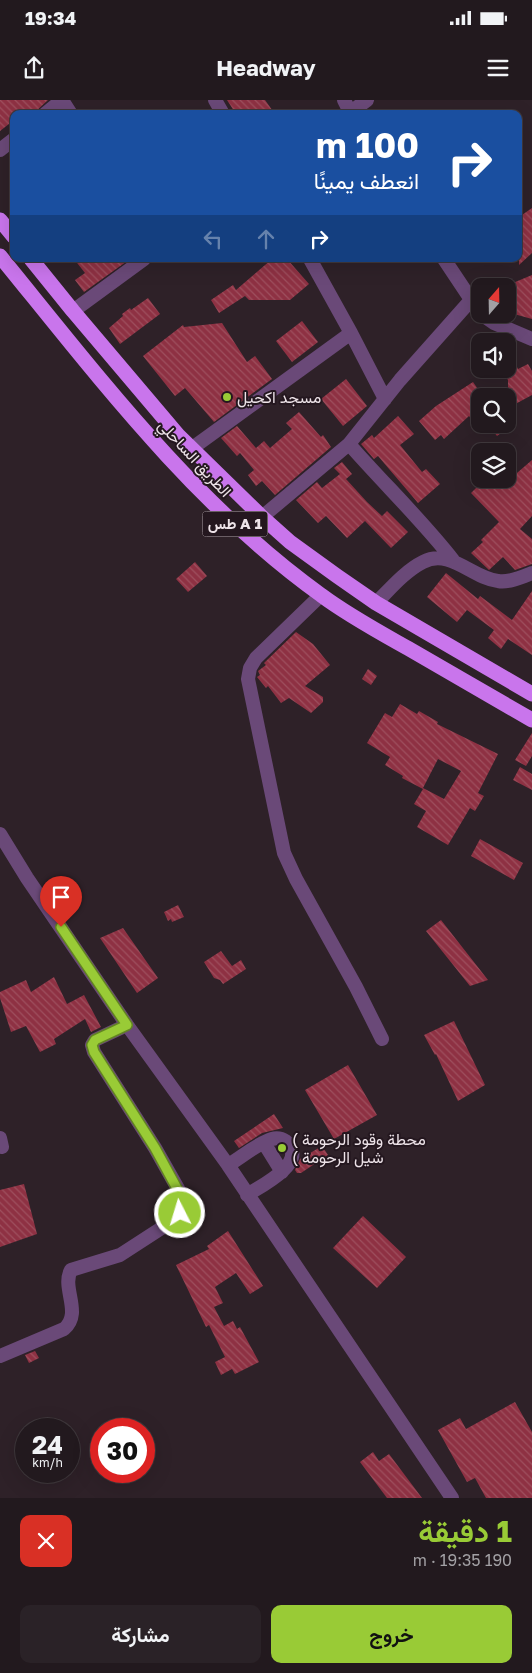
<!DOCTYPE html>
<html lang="ar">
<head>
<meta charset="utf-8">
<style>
  :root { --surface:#22191e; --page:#2a2227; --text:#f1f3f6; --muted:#a2a0a4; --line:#3f383c; --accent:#99cb36 }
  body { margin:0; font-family:"Golos Text",Vazirmatn,sans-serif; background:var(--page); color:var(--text); direction:rtl; height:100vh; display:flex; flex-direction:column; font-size:19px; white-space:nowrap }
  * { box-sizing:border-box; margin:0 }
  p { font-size:16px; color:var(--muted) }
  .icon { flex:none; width:28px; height:28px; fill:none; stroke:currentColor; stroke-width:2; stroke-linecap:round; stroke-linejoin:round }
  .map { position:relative; height:1398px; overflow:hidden; direction:ltr }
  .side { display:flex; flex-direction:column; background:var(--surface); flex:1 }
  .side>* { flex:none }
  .guide { position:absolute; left:10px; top:10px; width:512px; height:152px; border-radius:10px; box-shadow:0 5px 20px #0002,0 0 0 1px var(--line); direction:rtl; background:#1a4fa0; color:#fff; overflow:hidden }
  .needle { width:32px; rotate:20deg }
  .buttons { position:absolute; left:471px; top:178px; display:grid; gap:10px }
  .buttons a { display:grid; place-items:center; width:45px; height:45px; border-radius:10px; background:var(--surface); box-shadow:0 5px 20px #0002,0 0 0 1px var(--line); font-size:25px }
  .speed { position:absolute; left:15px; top:1318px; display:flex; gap:10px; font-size:25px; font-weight:700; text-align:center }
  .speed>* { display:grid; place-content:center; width:65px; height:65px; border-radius:50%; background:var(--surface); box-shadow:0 5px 20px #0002,0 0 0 1px var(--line); line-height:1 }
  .speed small { font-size:12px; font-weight:400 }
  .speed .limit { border:8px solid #d22; background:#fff; color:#111 }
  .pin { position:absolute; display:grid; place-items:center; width:42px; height:42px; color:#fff; margin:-51px -21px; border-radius:50% 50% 50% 0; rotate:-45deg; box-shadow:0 0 5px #0007 }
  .pin .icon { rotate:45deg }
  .me { position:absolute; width:55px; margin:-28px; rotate:355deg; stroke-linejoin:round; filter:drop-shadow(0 0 4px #0008) }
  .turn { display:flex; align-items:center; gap:18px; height:105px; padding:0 20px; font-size:22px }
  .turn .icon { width:65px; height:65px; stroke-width:2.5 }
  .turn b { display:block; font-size:35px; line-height:42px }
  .lanes { display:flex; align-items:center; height:48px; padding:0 20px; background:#0003; justify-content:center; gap:25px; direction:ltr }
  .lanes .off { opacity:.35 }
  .round { display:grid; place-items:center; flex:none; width:52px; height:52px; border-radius:10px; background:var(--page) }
  .summary { display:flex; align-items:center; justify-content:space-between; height:85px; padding:0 20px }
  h1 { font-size:30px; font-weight:700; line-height:38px; color:var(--accent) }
  .cta { display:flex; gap:10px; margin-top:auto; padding:10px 20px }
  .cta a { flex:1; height:58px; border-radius:10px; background:var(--accent); color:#111; font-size:20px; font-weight:700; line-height:58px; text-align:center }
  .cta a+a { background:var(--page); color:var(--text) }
  .status { display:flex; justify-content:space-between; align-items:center; height:35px; padding:0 25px; background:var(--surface); direction:ltr }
  .status svg { height:14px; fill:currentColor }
  header { display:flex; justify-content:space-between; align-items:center; height:65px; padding:0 20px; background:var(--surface); font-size:22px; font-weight:700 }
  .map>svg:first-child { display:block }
  .building { fill:url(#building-back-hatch); fill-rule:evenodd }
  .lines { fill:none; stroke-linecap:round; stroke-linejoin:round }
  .minor { stroke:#6a4978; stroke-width:14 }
  .highway { stroke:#c975ec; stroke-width:15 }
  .route-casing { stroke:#638423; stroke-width:12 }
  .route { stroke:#99cb36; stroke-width:9 }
  .poi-dot { fill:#99cb36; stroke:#24171f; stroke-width:2 }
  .labels { text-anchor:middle; stroke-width:4; stroke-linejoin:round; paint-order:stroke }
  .shield { fill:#24171f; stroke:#b1a6ac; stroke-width:1 }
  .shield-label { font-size:15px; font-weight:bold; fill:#ede3e8 }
  .poi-label { font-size:16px; fill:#ede3e8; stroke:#24171f; text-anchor:start }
  .street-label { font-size:16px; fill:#ede3e8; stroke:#24171f }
</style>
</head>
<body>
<div class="status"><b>19:34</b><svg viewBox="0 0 49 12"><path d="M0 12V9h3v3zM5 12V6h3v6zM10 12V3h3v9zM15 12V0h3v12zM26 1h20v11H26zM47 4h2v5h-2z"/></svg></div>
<header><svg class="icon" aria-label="menu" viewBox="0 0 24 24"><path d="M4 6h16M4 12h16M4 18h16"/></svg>Headway<svg class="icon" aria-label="share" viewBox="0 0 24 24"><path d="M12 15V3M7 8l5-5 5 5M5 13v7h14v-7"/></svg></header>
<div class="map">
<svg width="532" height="1398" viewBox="0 0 532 1398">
  <defs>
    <pattern id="building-back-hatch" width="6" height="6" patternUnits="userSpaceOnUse" patternTransform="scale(1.25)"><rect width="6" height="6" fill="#8e3143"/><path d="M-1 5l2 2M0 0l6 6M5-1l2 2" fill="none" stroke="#9e4f5e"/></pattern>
  </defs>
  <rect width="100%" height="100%" fill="#2e2128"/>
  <path class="building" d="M 0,0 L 48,0 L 33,14 L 14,14 L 14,20 L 0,31 Z
    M 227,0 L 265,0 L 275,14 L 236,14 Z
    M 532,108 L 532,153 L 519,165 L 519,117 Z
    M 74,159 L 130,159 L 84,192 L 75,180 L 85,173 Z
    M 272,159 L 287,159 L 309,184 L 290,200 L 249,200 L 245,196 L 219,213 L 211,200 L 233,185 L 236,190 Z
    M 532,175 L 532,219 L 514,214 L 508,198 L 508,185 Z
    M 148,198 L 160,214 L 120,244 L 109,228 L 123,216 L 122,214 L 130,208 L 131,210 Z
    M 302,221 L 318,242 L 292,262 L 276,241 Z
    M 222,223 L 247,262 L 255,256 L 272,279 L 214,322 L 185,288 L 175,296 L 143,256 L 183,225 L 184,227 Z
    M 508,249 L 518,269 L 528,264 L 532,271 L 532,295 L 508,308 L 508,280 L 501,269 L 508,269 Z
    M 346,279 L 367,306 L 343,326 L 321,299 Z
    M 473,282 L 480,292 L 480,317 L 473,321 L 469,316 L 444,339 L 441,335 L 435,340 L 419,321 L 436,306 Z
    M 299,312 L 321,337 L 323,335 L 331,347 L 275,395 L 262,381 L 256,386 L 248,375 L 254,370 L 240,353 L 237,356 L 221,338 L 237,326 L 256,348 L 264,341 L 270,348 L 292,329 L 286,323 Z
    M 398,316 L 414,334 L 400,345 L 422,372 L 426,369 L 440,384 L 418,403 L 378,356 L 374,359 L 361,344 L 372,335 L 374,338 Z
    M 488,324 L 501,324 L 505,330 L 497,336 Z
    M 532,360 L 532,416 L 520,429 L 532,439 L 532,464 L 515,470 L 503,457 L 489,470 L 471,453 L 483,442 L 481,440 L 499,422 L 471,393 L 485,379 L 510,379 Z
    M 342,362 L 352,374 L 346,379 L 367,402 L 382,416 L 387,411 L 408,432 L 391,448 L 365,421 L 347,438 L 326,416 L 318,423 L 296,400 L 317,382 L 322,388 L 340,374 L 334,368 Z
    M 195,462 L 207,476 L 188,492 L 176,479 Z
    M 446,473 L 478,499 L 480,496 L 512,520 L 532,491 L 532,555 L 508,539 L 501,549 L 488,538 L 494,530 L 467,510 L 457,522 L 427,497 Z
    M 296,532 L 313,544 L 330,565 L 305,586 L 323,597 L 323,602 L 311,613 L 289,598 L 281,603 L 268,586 L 266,588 L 257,577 L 260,575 L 258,571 L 266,565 L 264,563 Z
    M 368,569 L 377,576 L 371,585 L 362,579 Z
    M 400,604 L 417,614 L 419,611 L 438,622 L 437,624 L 498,654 L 478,693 L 484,696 L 475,711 L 470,708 L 448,745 L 417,727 L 426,711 L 414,704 L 423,689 L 402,678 L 403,676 L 385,665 L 390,657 L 367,643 L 385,613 L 392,617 ZM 438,659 L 461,671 L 444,699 L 423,688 Z
    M 532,633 L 532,656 L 526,666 L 515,660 Z
    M 520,667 L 532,674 L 532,690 L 513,680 Z
    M 480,739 L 523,763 L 514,780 L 471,756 Z
    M 178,805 L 184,817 L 172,822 L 171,819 L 168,821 L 164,812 Z
    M 441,820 L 488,880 L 470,886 L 426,831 Z
    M 123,828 L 158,878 L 137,893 L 100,838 Z
    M 221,851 L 232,866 L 241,860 L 246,869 L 223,884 L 220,880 L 214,878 L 204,862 Z
    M 54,877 L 67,904 L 84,895 L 101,927 L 91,932 L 85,919 L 54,939 L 56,944 L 40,952 L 26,926 L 11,932 L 0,898 L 0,892 L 26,880 L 31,892 Z
    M 454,921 L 485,985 L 458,1001 L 436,954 L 435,955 L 424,935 Z
    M 348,965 L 377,1015 L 334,1039 L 305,990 Z
    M 274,1014 L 283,1028 L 262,1033 L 239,1048 L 234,1041 Z
    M 322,1046 L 328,1055 L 301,1073 L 297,1073 L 295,1070 L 300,1059 Z
    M 24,1084 L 37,1134 L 0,1147 L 0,1090 Z
    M 363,1116 L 406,1157 L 377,1188 L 333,1148 Z
    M 228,1131 L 263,1186 L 250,1194 L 236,1173 L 215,1187 L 223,1203 L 214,1207 L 224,1226 L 233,1221 L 237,1229 L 240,1227 L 259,1262 L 235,1274 L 232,1269 L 221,1275 L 215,1262 L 225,1257 L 209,1225 L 206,1227 L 176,1165 L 209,1149 L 207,1146 Z
    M 35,1251 L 39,1258 L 29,1263 L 25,1255 Z
    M 515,1302 L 532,1332 L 532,1398 L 486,1398 L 475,1378 L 467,1382 L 438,1330 L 460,1318 L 466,1329 Z
    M 373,1352 L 379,1361 L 389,1354 L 422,1398 L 387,1398 L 360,1362 Z"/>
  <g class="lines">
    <path class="minor" d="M 62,0 L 71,14
      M 215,0 L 223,14
      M 344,0 L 351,14
      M 45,14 L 62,0
      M 348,14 L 367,0
      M 0,50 L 14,39
      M 310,159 L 351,233 L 385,299
      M 444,159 L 480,213
      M 73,211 L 144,159
      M 481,214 L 494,223 L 532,239
      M 349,344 C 383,383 421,419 453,460
      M 191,349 L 351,233
      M 262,417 L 349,344 L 400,280 L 471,200
      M 321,495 L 256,558 L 250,568 L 248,579 L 284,753 L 296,779 L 356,887 L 382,939
      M 376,503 C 390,489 405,471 423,462 C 450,448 472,478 498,481 C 509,483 522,477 532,473
      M 0,734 L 27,778 L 127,925 L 228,1065 L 452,1398
      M 0,1038 L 2,1047
      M 264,1043 L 282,1072
      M 228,1065 C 242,1057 256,1044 272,1039 C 278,1037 285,1039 289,1045 C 305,1064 261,1086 247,1095
      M 0,1256 L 64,1229 C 83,1213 61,1188 71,1170 L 120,1155 L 174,1120 L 180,1113 L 182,1105 L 181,1094 L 155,1048 L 94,952 L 92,945 L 95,940 L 127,925"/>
    <path class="highway" d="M 0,120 L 14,137
      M 0,156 C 97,275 195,405 321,495 C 349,516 381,533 411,550 C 451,573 492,597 532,620
      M 31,159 L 73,211 L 178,335 L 262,417 L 290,442 L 337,476 L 376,503 L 532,594"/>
  </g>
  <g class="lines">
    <defs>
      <path id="route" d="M 61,827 L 127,925 L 95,940 L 92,945 L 94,952 L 155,1048 L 180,1094 L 182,1105 L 180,1113"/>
    </defs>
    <use href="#route" class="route-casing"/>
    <use href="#route" class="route"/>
  </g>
  <g class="poi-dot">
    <circle cx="227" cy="297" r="5"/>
    <circle cx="282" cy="1048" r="5"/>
  </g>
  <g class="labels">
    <rect class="shield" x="202.5" y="411.5" width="65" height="25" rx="4"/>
    <g class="shield-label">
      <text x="235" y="429">طس A 1</text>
    </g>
    <g class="poi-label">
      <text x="237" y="303">مسجد اكحيل</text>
      <text x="292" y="1045">( محطة وقود الرحومة<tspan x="292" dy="18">( شيل الرحومة</tspan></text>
    </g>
    <g class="street-label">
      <text transform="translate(195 358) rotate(47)" y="6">الطريق الساحلي</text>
    </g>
  </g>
</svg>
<div class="buttons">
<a><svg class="needle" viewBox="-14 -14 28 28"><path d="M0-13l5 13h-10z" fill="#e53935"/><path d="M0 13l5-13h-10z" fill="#a2a0a4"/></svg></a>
<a><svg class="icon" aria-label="sound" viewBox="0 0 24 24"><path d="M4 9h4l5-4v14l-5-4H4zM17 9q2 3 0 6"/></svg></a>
<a><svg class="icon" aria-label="search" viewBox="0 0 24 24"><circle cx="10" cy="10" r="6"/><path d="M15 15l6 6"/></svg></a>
<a><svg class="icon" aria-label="layers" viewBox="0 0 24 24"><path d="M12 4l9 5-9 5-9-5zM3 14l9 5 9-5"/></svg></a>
</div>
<div class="speed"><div>24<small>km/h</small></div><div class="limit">30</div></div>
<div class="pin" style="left:61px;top:827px;background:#d93025"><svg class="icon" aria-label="arrive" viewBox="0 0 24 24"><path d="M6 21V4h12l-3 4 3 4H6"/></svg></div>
<svg class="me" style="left:180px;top:1113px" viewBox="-20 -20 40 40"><circle r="17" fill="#99cb36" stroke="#fff" stroke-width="3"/><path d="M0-11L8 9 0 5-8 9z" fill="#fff"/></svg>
<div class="guide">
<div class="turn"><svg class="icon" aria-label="right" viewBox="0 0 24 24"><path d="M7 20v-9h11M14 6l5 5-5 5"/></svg><div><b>100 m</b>انعطف يمينًا</div></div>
<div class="lanes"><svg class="icon off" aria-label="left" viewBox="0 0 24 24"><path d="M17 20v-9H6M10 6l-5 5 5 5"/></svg><svg class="icon off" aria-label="ahead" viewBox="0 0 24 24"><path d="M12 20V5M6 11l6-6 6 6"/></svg><svg class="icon" aria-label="right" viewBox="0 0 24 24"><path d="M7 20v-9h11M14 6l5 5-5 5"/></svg></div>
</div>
</div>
<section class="side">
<div class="summary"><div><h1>1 دقيقة</h1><p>190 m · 19:35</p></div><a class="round" style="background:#d93025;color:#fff"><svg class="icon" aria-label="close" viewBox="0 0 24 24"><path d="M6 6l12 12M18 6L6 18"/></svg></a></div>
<div class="cta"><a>خروج</a><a>مشاركة</a></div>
</section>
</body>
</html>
